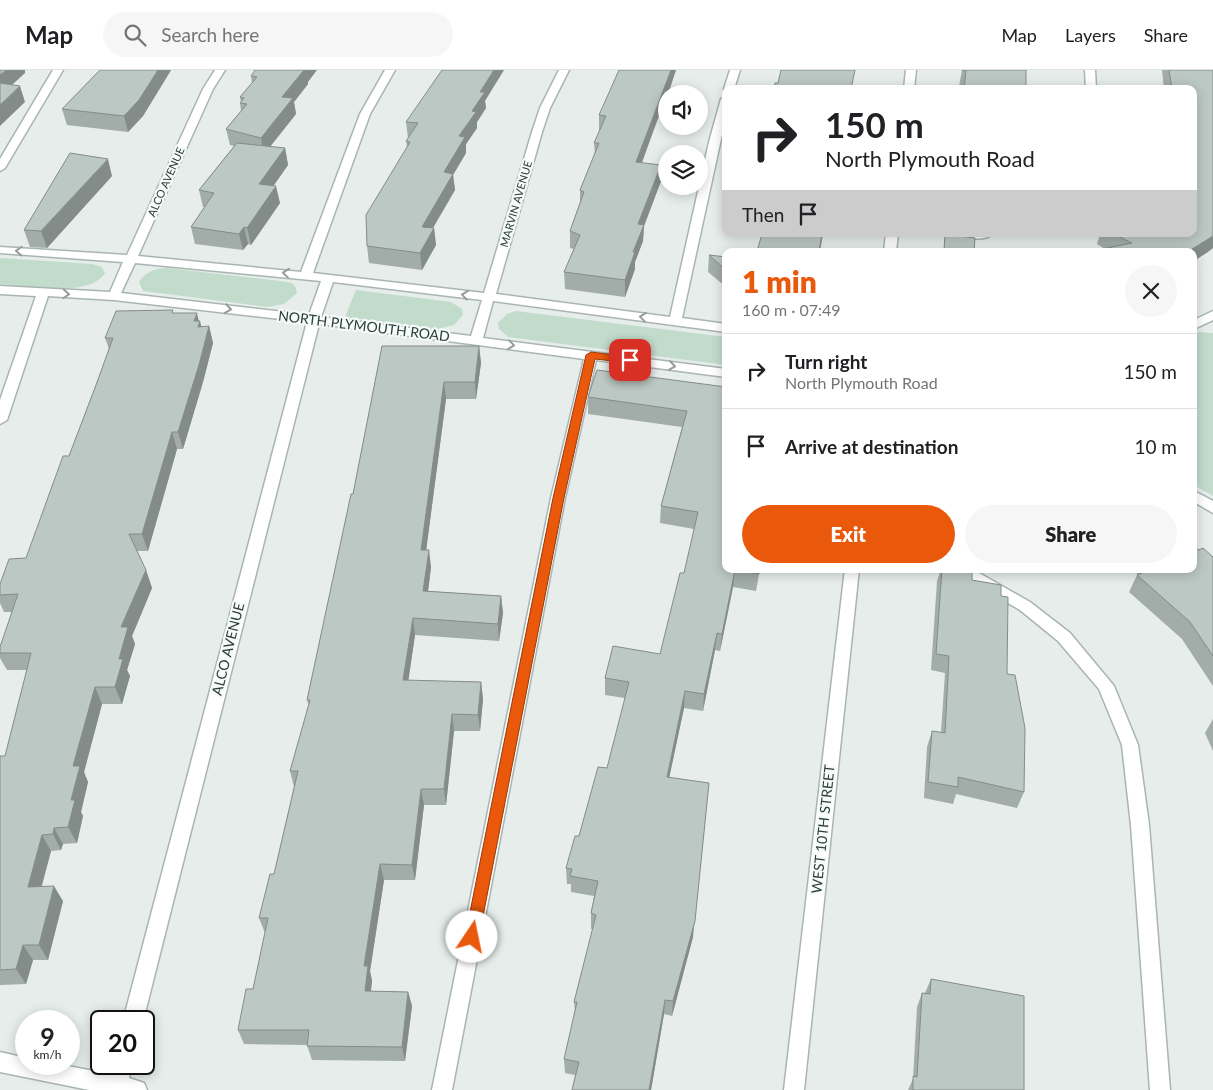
<!DOCTYPE html>
<html lang="en">
<head>
<meta charset="utf-8">
<style>
  :root { --surface:#fff; --page:#f6f6f6; --text:#202124; --muted:#757577; --line:#e0e0e0; --accent:#ea580c }
  body { margin:0; font-family:Lato,sans-serif; background:var(--page); color:var(--text); height:100vh; display:flex; flex-direction:column; font-size:19px; white-space:nowrap }
  * { box-sizing:border-box; margin:0 }
  p { font-size:16px; color:var(--muted) }
  .icon { flex:none; width:28px; height:28px; fill:none; stroke:currentColor; stroke-width:2; stroke-linecap:round; stroke-linejoin:round }
  .map { position:relative; flex:1; overflow:hidden }
  .drawer { position:absolute; left:722px; top:178px; width:475px; height:325px; display:flex; flex-direction:column; background:var(--surface); border-radius:10px; box-shadow:0 2px 12px #0003 }
  .drawer>* { flex:none }
  .top-card { position:absolute; left:722px; top:15px; width:475px; height:152px; border-radius:10px; box-shadow:0 2px 12px #0003; background:#fff; color:var(--text); overflow:hidden }
  .tools { position:absolute; left:658px; top:15px; display:grid; gap:10px }
  .tools a { display:grid; place-items:center; width:50px; height:50px; border-radius:50%; background:var(--surface); box-shadow:0 2px 12px #0003; font-size:25px }
  .speed { position:absolute; left:15px; top:940px; display:flex; gap:10px; font-size:25px; font-weight:700; text-align:center }
  .speed>* { display:grid; place-content:center; width:65px; height:65px; border-radius:50%; background:var(--surface); box-shadow:0 2px 12px #0003; line-height:1 }
  .speed small { font-size:12px; font-weight:400 }
  .speed .limit { border:2px solid #111; border-radius:8px; background:#fff; color:#111 }
  .pin { position:absolute; display:grid; place-items:center; width:42px; height:42px; color:#fff; margin:-21px; border-radius:10px; box-shadow:0 2px 8px #0006 }
  .me { position:absolute; width:55px; margin:-28px; rotate:11deg; stroke-linejoin:round; filter:drop-shadow(0 0 4px #0008) }
  .turn { display:flex; align-items:center; gap:18px; height:105px; padding:0 20px; font-size:22px }
  .turn .icon { width:65px; height:65px; stroke-width:2.5 }
  .turn b { display:block; font-size:35px; line-height:42px }
  .then { display:flex; align-items:center; height:48px; padding:0 20px; background:#0003; gap:10px; font-size:19px }
  .round { display:grid; place-items:center; flex:none; width:52px; height:52px; border-radius:26px; background:var(--page) }
  .head { display:flex; align-items:center; justify-content:space-between; height:85px; padding:0 20px }
  h1 { font-size:30px; font-weight:800; line-height:38px; color:var(--accent) }
  .primary-button { display:flex; gap:10px; margin-top:auto; padding:10px 20px }
  .primary-button a { flex:1; height:58px; border-radius:30px; background:var(--accent); color:#fff; font-size:20px; font-weight:800; line-height:58px; text-align:center }
  .primary-button a+a { background:var(--page); color:var(--text) }
  ul { padding:0; list-style:none }
  li { display:flex; align-items:center; gap:15px; height:75px; padding:0 20px; border-top:1px solid var(--line) }
  li div { flex:1 }
  li b { display:block; font-size:19px }
  li em { font-style:normal }
  header { display:flex; align-items:center; gap:30px; box-sizing:border-box; height:70px; padding:0 25px; background:var(--surface); border-bottom:1px solid var(--line) }
  header strong { font-size:24px }
  nav { display:flex; gap:28px; margin-inline-start:auto; font-size:18px }
  .search { width:350px; height:45px; background:var(--page); display:flex; align-items:center; gap:12px; box-sizing:border-box; padding:0 18px; border-radius:28px; color:var(--muted); font-size:19px }
  .map>svg:first-child { display:block }
  .green { fill:#c2dccc }
  .lines { fill:none; stroke-linecap:round; stroke-linejoin:round }
  .minor-casing { stroke:#a9b5b2; stroke-width:3 }
  .minor { fill:#fff; fill-rule:evenodd }
  .wall { fill:#a2aca9 }
  .shaded-wall { fill:#848c89 }
  .building { fill:#bcc8c4; stroke:#848c89 }
  .oneway { stroke:#939e9c }
  .route { fill:#ea580c; stroke:#983908 }
  .labels { text-anchor:middle; stroke-width:4.5; stroke-linejoin:round; paint-order:stroke }
  .far-street-label { font-size:11px; fill:#273e3a; stroke:#f6faf9 }
  .street-label { font-size:14px; fill:#273e3a; stroke:#f6faf9 }
</style>
</head>
<body>
<header>
<strong>Map</strong>
<div class="search"><svg class="icon" aria-label="search" viewBox="0 0 24 24"><circle cx="10" cy="10" r="6"/><path d="M15 15l6 6"/></svg>Search here</div>
<nav><a>Map</a><a>Layers</a><a>Share</a></nav>
</header>
<div class="map">
<svg width="1213" height="1020" viewBox="0 0 1213 1020">
  <rect width="100%" height="100%" fill="#e6edeb"/>
  <path class="green" d="M 0,188 L 92,194 L 102,197 L 105,203 C 90,228 26,216 0,214 Z
    M 167,198 L 281,211 L 292,213 L 296,218 L 297,223 L 284,234 L 267,237 L 143,221 L 139,212 C 145,202 156,198 167,198 Z
    M 356,220 L 451,232 L 462,239 L 463,245 L 454,255 L 438,259 L 345,247 Z
    M 516,241 L 726,267 L 726,295 L 508,267 L 499,259 L 498,253 L 507,244 Z
    M 1199,262 L 1213,263 L 1213,426 L 1194,415 L 1194,264 Z"/>
  <g class="lines">
    <defs>
      <path id="minor" d="M 53,0 L 63,0 L 5,98 L 0,101 L 0,89 Z
        M 215,0 L 225,0 L 213,19 L 138,186 L 301,202 L 360,44 L 385,0 L 395,0 L 370,44 L 313,203 L 484,223 L 532,62 L 540,38 L 559,0 L 569,0 L 550,38 L 542,62 L 496,224 L 670,247 L 709,72 L 721,29 L 726,26 L 726,46 L 682,248 L 726,254 L 726,262 L 493,231 L 483,268 L 726,299 L 726,307 L 596,290 L 565,428 L 452,1020 L 432,1020 L 551,428 L 584,289 L 319,254 L 143,951 L 123,951 L 307,252 L 114,230 L 48,226 L 7,350 L 0,354 L 0,330 L 36,226 L 0,224 L 0,216 L 110,222 L 123,192 L 0,183 L 0,177 L 127,185 L 203,19 ZM 135,193 L 321,211 L 309,245 L 121,223 ZM 333,212 L 482,230 L 471,266 L 321,247 Z
        M 730,0 L 740,0 L 734,19 L 726,19 L 726,21 L 724,19 Z
        M 906,0 L 916,0 L 914,19 L 904,19 Z
        M 1085,0 L 1095,0 L 1096,19 L 1086,19 Z
        M 886,164 L 898,164 L 896,181 L 884,181 Z
        M 962,164 L 993,164 C 986,170 969,170 962,164 Z
        M 1213,241 L 1213,250 L 1194,259 L 1194,250 Z
        M 1194,421 L 1213,431 L 1213,443 L 1194,432 Z
        M 845,499 L 859,499 L 804,1020 L 784,1020 Z
        M 945,499 L 972,499 L 1030,532 L 1070,563 L 1114,616 L 1138,675 L 1149,755 L 1170,1020 L 1150,1020 L 1131,755 L 1122,675 L 1099,619 L 1058,571 L 1020,540 L 962,507 L 947,503 Z
        M 0,982 L 26,988 L 26,994 L 57,994 L 110,1004 L 112,994 L 132,994 L 129,1008 L 144,1013 L 147,1020 L 89,1020 L 0,1002 Z"/>
    </defs>
    <use href="#minor" class="minor-casing"/>
    <use href="#minor" class="minor"/>
  </g>
  <path class="wall" d="M 100,0 L 171,0 L 143,46 L 128,62 L 67,55 L 62,39 Z
    M 676,0 L 668,24 L 666,24 L 642,93 L 661,111 L 644,156 L 643,171 L 635,192 L 635,199 L 625,227 L 565,219 L 564,202 L 574,179 L 570,178 L 570,161 L 580,132 L 580,120 L 595,85 L 594,73 L 600,61 L 599,61 L 599,45 Z
    M 962,0 L 1026,19 L 962,19 L 963,16 L 959,16 Z
    M 1162,0 L 1213,0 L 1208,182 L 1105,179 L 1097,174 L 1100,164 L 1194,164 L 1194,19 L 1164,19 Z
    M 251,6 L 308,12 L 308,14 L 294,32 L 296,44 L 270,77 L 285,78 L 288,95 L 273,116 L 280,133 L 251,175 L 248,174 L 243,180 L 195,174 L 191,157 L 205,137 L 203,137 L 199,120 L 234,76 L 230,75 L 226,59 L 241,41 L 240,33 L 241,32 L 240,27 L 252,13 Z
    M 485,31 L 486,38 L 477,52 L 477,58 L 466,74 L 466,83 L 453,105 L 455,120 L 433,158 L 434,158 L 436,175 L 422,200 L 369,193 L 367,176 L 407,77 L 406,71 L 408,68 L 406,52 Z
    M 112,106 L 47,178 L 30,177 L 24,160 Z
    M 709,185 L 726,187 L 726,217 L 708,202 Z
    M 174,243 L 199,251 L 201,256 L 209,256 L 213,273 L 203,312 L 183,379 L 177,379 L 148,481 L 137,481 L 146,500 L 152,518 L 132,566 L 135,574 L 127,600 L 130,606 L 122,634 L 102,634 L 84,702 L 88,712 L 81,742 L 83,746 L 77,773 L 63,774 L 61,780 L 51,781 L 42,816 L 63,831 L 48,890 L 33,890 L 26,914 L 0,915 L 0,686 L 5,686 L 27,600 L 7,600 L 0,588 L 0,577 L 12,542 L 4,542 L 0,533 L 0,514 L 26,488 L 69,386 L 96,315 L 109,279 L 105,268 Z
    M 382,276 L 479,276 L 481,293 L 476,329 L 446,329 L 426,480 L 431,497 L 428,521 L 501,526 L 503,543 L 499,571 L 415,565 L 408,611 L 481,612 L 483,629 L 480,661 L 454,661 L 446,735 L 424,735 L 415,810 L 384,810 L 370,901 L 372,911 L 371,921 L 408,922 L 412,936 L 405,991 L 312,990 L 307,975 L 244,974 L 238,960 L 253,919 L 265,863 L 259,848 L 274,804 L 294,717 L 290,701 L 309,636 L 307,630 L 353,424 Z
    M 726,317 L 760,499 L 756,521 L 733,517 L 720,581 L 715,580 L 703,641 L 684,638 L 669,707 L 693,867 L 672,946 L 664,944 L 651,1020 L 572,1020 L 575,1005 L 565,1003 L 564,989 L 575,942 L 574,932 L 593,859 L 591,859 L 591,843 L 594,826 L 571,822 L 571,814 L 567,814 L 566,798 L 607,698 L 625,628 L 605,625 L 605,608 L 660,584 L 684,503 L 694,459 L 660,453 L 661,436 L 682,357 L 588,344 L 588,327 Z
    M 1213,487 L 1213,616 L 1182,569 L 1129,522 L 1137,505 L 1138,504 L 1127,499 L 1194,499 Z
    M 941,499 L 972,510 L 1001,526 L 1007,604 L 1024,722 L 1017,738 L 956,724 L 953,734 L 924,728 L 927,677 L 932,661 L 941,662 L 945,603 L 931,600 L 937,511 Z
    M 1213,649 L 1213,681 L 1205,663 Z
    M 931,909 L 1024,1020 L 908,1020 L 913,1009 L 917,937 L 922,923 L 925,923 Z"/>
  <path class="shaded-wall" d="M 6,0 L 25,0 L 25,3 L 0,26 L 0,5 Z
    M 158,0 L 171,0 L 143,46 L 128,62 L 124,46 Z
    M 304,0 L 317,0 L 308,12 L 308,14 L 294,32 L 296,44 L 264,84 L 261,68 L 282,27 Z
    M 494,0 L 504,0 L 485,31 L 486,38 L 477,52 L 477,58 L 466,74 L 466,83 L 453,105 L 455,120 L 424,173 L 422,157 L 444,102 L 459,66 L 472,41 L 480,22 Z
    M 671,0 L 676,0 L 668,24 L 666,24 L 666,27 L 636,108 L 636,92 Z
    M 20,16 L 25,32 L 0,56 L 0,35 Z
    M 285,78 L 288,95 L 263,131 L 259,114 Z
    M 108,89 L 112,106 L 47,178 L 41,161 Z
    M 661,95 L 661,111 L 644,156 L 643,171 L 635,192 L 635,199 L 625,227 L 625,210 L 633,182 L 638,154 Z
    M 276,116 L 280,133 L 251,175 L 247,158 Z
    M 244,157 L 248,174 L 243,180 L 239,164 Z
    M 434,158 L 436,175 L 422,200 L 420,183 Z
    M 822,164 L 823,164 L 822,170 L 820,181 L 819,181 Z
    M 1213,166 L 1213,178 L 1208,182 L 1194,191 L 1194,181 L 1189,181 Z
    M 197,243 L 199,252 L 200,251 L 204,268 L 194,251 Z
    M 209,256 L 213,273 L 203,312 L 183,379 L 178,362 Z
    M 479,276 L 481,293 L 476,329 L 475,312 Z
    M 444,312 L 446,329 L 424,497 L 421,480 Z
    M 172,362 L 177,379 L 148,481 L 142,464 Z
    M 429,480 L 431,497 L 426,538 L 423,521 Z
    M 146,500 L 152,518 L 132,566 L 135,574 L 127,600 L 130,606 L 122,634 L 115,617 L 121,557 Z
    M 735,500 L 733,517 L 720,581 L 722,564 Z
    M 501,526 L 503,543 L 499,571 L 498,554 Z
    M 413,548 L 415,565 L 406,627 L 403,610 Z
    M 717,563 L 715,580 L 703,641 L 704,624 Z
    M 481,612 L 483,629 L 480,661 L 478,645 Z
    M 95,617 L 102,634 L 84,702 L 88,712 L 81,742 L 83,746 L 77,773 L 68,757 L 71,730 L 73,696 Z
    M 685,621 L 684,638 L 666,723 L 667,707 Z
    M 452,644 L 454,661 L 446,735 L 444,719 Z
    M 709,713 L 693,867 L 672,946 L 673,931 Z
    M 421,719 L 424,735 L 415,810 L 412,795 Z
    M 54,758 L 63,774 L 61,780 L 53,764 Z
    M 42,765 L 51,781 L 37,832 L 28,817 Z
    M 380,794 L 384,810 L 370,901 L 372,911 L 369,936 L 365,921 L 364,896 Z
    M 54,816 L 63,831 L 48,890 L 39,875 Z
    M 23,875 L 33,890 L 26,914 L 16,899 Z
    M 408,922 L 412,936 L 405,991 L 402,977 Z
    M 665,930 L 664,944 L 651,1020 L 649,1020 Z"/>
  <path class="building" d="M 0,0 L 6,0 L 0,5 Z
    M 100,0 L 158,0 L 139,30 L 124,46 L 62,39 Z
    M 255,0 L 304,0 L 282,27 L 293,28 L 261,68 L 226,59 L 247,34 L 240,33 L 244,28 L 240,27 L 257,7 L 251,6 Z
    M 442,0 L 494,0 L 480,22 L 485,22 L 472,41 L 476,42 L 459,66 L 465,67 L 444,102 L 453,104 L 422,157 L 434,158 L 420,183 L 367,176 L 366,145 L 410,72 L 406,71 L 418,53 L 406,52 Z
    M 619,0 L 671,0 L 636,92 L 661,95 L 638,154 L 644,155 L 633,182 L 635,182 L 625,210 L 564,202 L 580,165 L 570,161 L 584,122 L 580,120 L 599,73 L 594,73 L 606,46 L 599,45 Z
    M 781,0 L 855,0 L 851,19 L 774,19 L 775,13 L 778,13 Z
    M 962,0 L 1026,0 L 1026,19 L 964,19 L 966,1 Z
    M 1169,0 L 1213,0 L 1213,166 L 1189,181 L 1093,181 L 1132,173 L 1114,164 L 1194,164 L 1194,19 L 1172,19 Z
    M 0,13 L 20,16 L 0,35 Z
    M 237,73 L 285,78 L 259,114 L 276,116 L 247,158 L 244,157 L 239,164 L 191,157 L 214,123 L 199,120 Z
    M 70,83 L 108,89 L 41,161 L 24,160 Z
    M 762,164 L 822,164 L 819,181 L 757,181 Z
    M 945,164 L 975,168 L 974,181 L 944,181 Z
    M 709,185 L 726,187 L 726,200 Z
    M 173,240 L 172,243 L 197,243 L 194,251 L 200,251 L 198,257 L 209,256 L 199,295 L 178,362 L 172,362 L 142,464 L 129,464 L 146,500 L 121,557 L 128,557 L 119,589 L 123,589 L 115,617 L 95,617 L 73,696 L 80,696 L 71,730 L 75,730 L 68,757 L 54,758 L 53,764 L 42,765 L 28,817 L 54,816 L 39,875 L 23,875 L 16,899 L 0,900 L 0,686 L 5,686 L 31,583 L 0,583 L 0,577 L 18,524 L 0,525 L 0,514 L 9,489 L 26,488 L 63,386 L 69,386 L 96,315 L 113,268 L 105,268 L 116,241 Z
    M 382,276 L 479,276 L 475,312 L 444,312 L 421,480 L 429,480 L 423,521 L 501,526 L 498,554 L 413,548 L 403,610 L 481,612 L 478,645 L 452,644 L 444,719 L 421,719 L 412,795 L 380,794 L 364,896 L 368,896 L 365,921 L 408,922 L 402,977 L 307,976 L 309,960 L 238,960 L 246,919 L 253,919 L 268,848 L 259,848 L 270,804 L 274,804 L 298,701 L 290,701 L 310,630 L 307,630 L 351,424 L 353,424 Z
    M 597,300 L 726,317 L 726,499 L 759,499 L 759,504 L 735,500 L 722,564 L 717,563 L 704,624 L 685,621 L 667,707 L 709,713 L 695,851 L 673,931 L 665,930 L 649,1020 L 572,1020 L 579,992 L 564,989 L 577,932 L 574,932 L 596,845 L 591,843 L 598,811 L 570,806 L 572,799 L 566,798 L 575,766 L 579,766 L 598,697 L 607,698 L 629,612 L 605,608 L 613,576 L 660,584 L 680,503 L 684,503 L 698,442 L 661,436 L 687,341 L 588,327 Z
    M 1194,477 L 1199,480 L 1203,478 L 1213,487 L 1213,586 L 1190,552 L 1137,505 L 1152,499 L 1194,499 Z
    M 942,499 L 972,499 L 972,510 L 1001,515 L 1001,526 L 1008,527 L 1007,604 L 1015,605 L 1025,658 L 1024,722 L 958,707 L 958,717 L 928,712 L 932,661 L 945,663 L 949,586 L 936,584 Z
    M 931,909 L 1024,926 L 1024,1020 L 913,1020 L 913,1006 L 917,1007 L 922,923 L 930,924 Z"/>
  <defs><path id="oneway-chevron" d="M-2-3.5L2.5 0L-2 3.5" fill="none" stroke-width="1.6" stroke-linecap="round" stroke-linejoin="round" transform="scale(1.25)"/></defs>
  <g class="oneway">
    <use href="#oneway-chevron" transform="translate(19 181) rotate(-177)"/>
    <use href="#oneway-chevron" transform="translate(286 203) rotate(-174)"/>
    <use href="#oneway-chevron" transform="translate(66 224) rotate(3)"/>
    <use href="#oneway-chevron" transform="translate(465 225) rotate(-173)"/>
    <use href="#oneway-chevron" transform="translate(228 239) rotate(8)"/>
    <use href="#oneway-chevron" transform="translate(643 247) rotate(-173)"/>
    <use href="#oneway-chevron" transform="translate(511 275) rotate(7)"/>
    <use href="#oneway-chevron" transform="translate(672 296) rotate(8)"/>
  </g>
  <path class="route" d="M 591,282 L 630,287 L 635,290 L 630,293 L 595,289 L 564,428 L 479,867 L 477,872 L 472,874 L 467,872 L 465,867 L 553,428 L 586,285 Z"/>
  <g class="labels">
    <g class="far-street-label">
      <text transform="translate(166 112) rotate(-66)" y="4">ALCO AVENUE</text>
      <text transform="translate(516 134) rotate(-74)" y="4">MARVIN AVENUE</text>
    </g>
    <g class="street-label">
      <text transform="translate(364 256) rotate(7)" y="5">NORTH PLYMOUTH ROAD</text>
      <text transform="translate(228 579) rotate(-76)" y="5">ALCO AVENUE</text>
      <text transform="translate(823 759) rotate(-84)" y="5">WEST 10TH STREET</text>
    </g>
  </g>
</svg>
<div class="tools">
<a><svg class="icon" aria-label="sound" viewBox="0 0 24 24"><path d="M4 9h4l5-4v14l-5-4H4zM17 9q2 3 0 6"/></svg></a>
<a><svg class="icon" aria-label="layers" viewBox="0 0 24 24"><path d="M12 4l9 5-9 5-9-5zM3 14l9 5 9-5"/></svg></a>
</div>
<div class="speed"><div>9<small>km/h</small></div><div class="limit">20</div></div>
<div class="pin" style="left:630px;top:290px;background:#d93025"><svg class="icon" aria-label="arrive" viewBox="0 0 24 24"><path d="M6 21V4h12l-3 4 3 4H6"/></svg></div>
<svg class="me" style="left:472px;top:867px" viewBox="-20 -20 40 40"><circle r="19" fill="#fff"/><path d="M0-13L10 11 0 6-10 11z" fill="#ea580c"/></svg>
<div class="top-card">
<div class="turn"><svg class="icon" aria-label="right" viewBox="0 0 24 24"><path d="M7 20v-9h11M14 6l5 5-5 5"/></svg><div><b>150 m</b>North Plymouth Road</div></div>
<div class="then">Then<svg class="icon" aria-label="arrive" viewBox="0 0 24 24"><path d="M6 21V4h12l-3 4 3 4H6"/></svg></div>
</div>
<section class="drawer">
<div class="head"><div><h1>1 min</h1><p>160 m · 07:49</p></div><a class="round"><svg class="icon" aria-label="close" viewBox="0 0 24 24"><path d="M6 6l12 12M18 6L6 18"/></svg></a></div>
<ul>
<li><svg class="icon" aria-label="right" viewBox="0 0 24 24"><path d="M7 20v-9h11M14 6l5 5-5 5"/></svg><div><b>Turn right</b><p>North Plymouth Road</p></div><em>150 m</em></li>
<li><svg class="icon" aria-label="arrive" viewBox="0 0 24 24"><path d="M6 21V4h12l-3 4 3 4H6"/></svg><div><b>Arrive at destination</b></div><em>10 m</em></li>
</ul>
<div class="primary-button"><a>Exit</a><a>Share</a></div>
</section>
</div>
</body>
</html>
